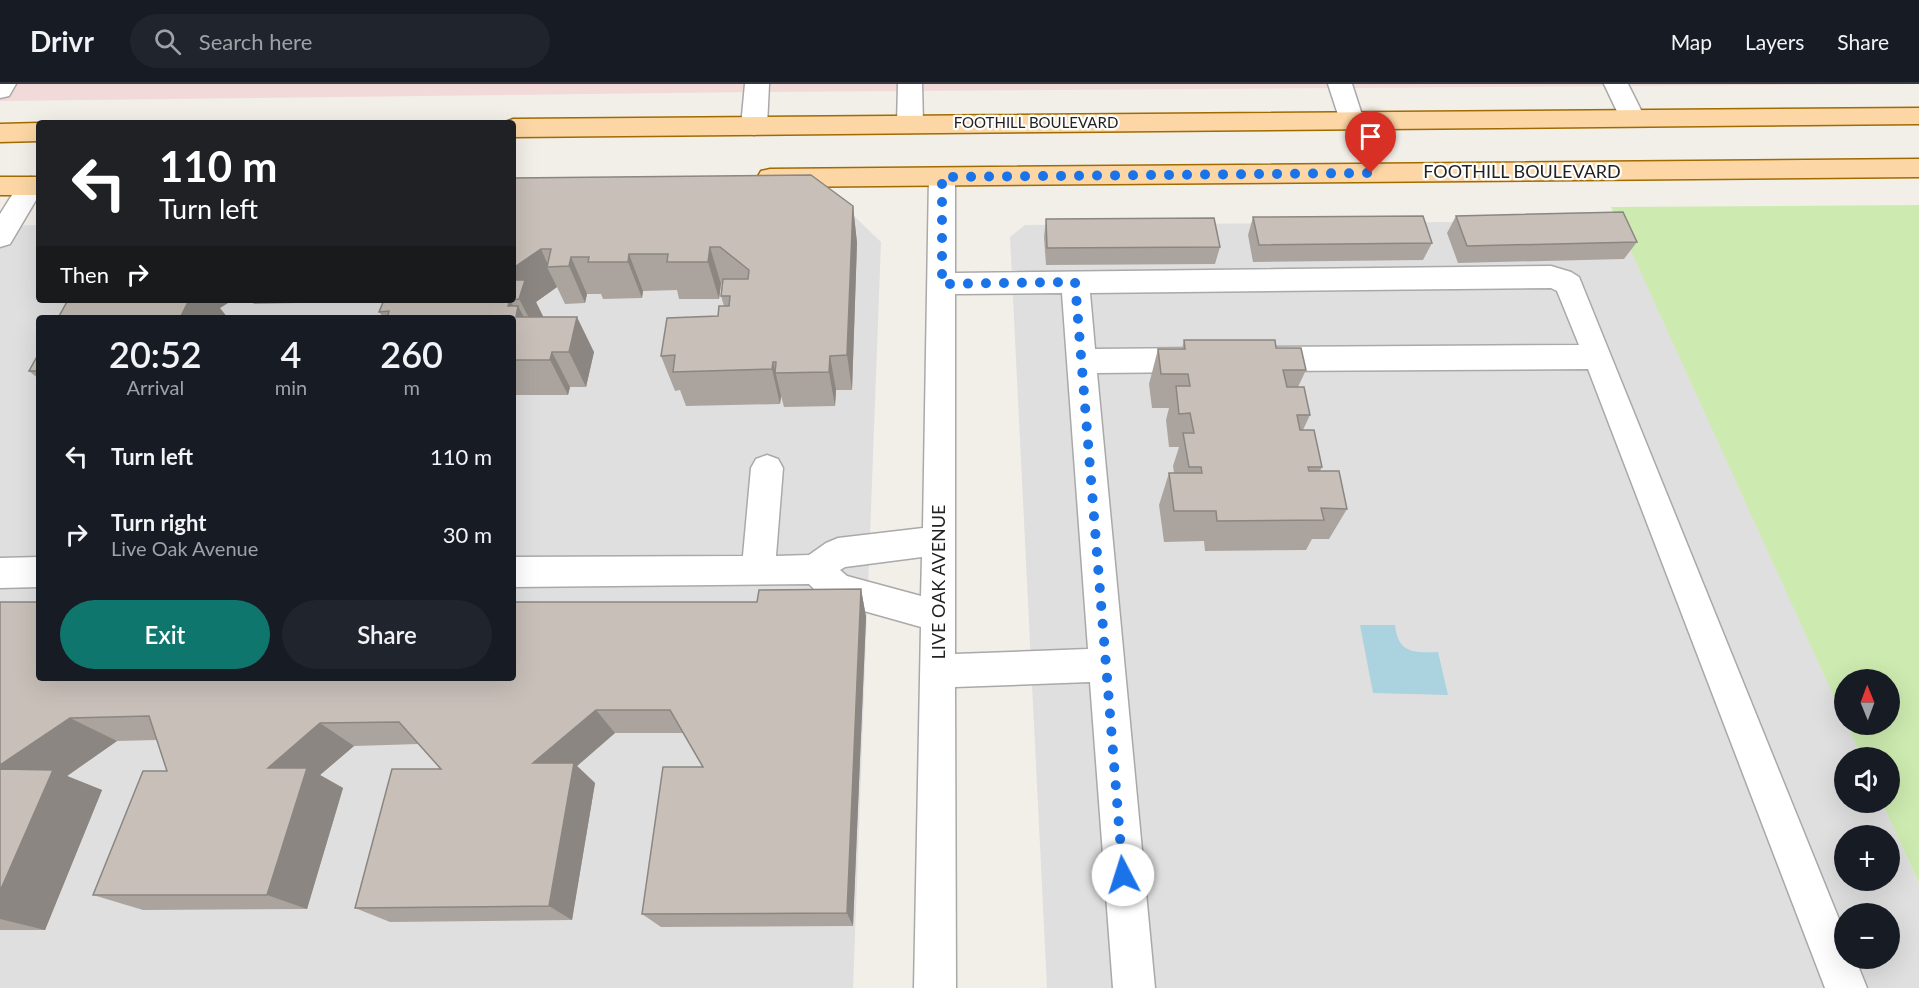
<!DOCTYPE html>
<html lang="en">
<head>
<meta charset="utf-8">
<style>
  :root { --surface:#171b24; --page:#20242c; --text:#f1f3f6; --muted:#9ea1a6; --line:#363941; --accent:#0f766e }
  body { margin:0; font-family:Lato,sans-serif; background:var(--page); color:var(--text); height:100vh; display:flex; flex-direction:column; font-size:22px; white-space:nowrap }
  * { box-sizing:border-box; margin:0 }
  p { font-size:20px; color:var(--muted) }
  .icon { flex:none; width:33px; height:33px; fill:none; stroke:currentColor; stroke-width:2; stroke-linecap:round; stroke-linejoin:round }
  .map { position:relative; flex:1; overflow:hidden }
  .side { position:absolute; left:36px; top:231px; width:480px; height:366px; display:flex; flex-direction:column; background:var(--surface); border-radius:6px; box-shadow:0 6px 24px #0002 }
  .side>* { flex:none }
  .top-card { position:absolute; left:36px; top:36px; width:480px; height:183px; border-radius:6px; box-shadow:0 6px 24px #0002; background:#202124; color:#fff; overflow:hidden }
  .needle { width:39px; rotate:359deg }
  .buttons { position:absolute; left:1834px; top:585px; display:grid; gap:12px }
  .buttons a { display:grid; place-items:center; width:66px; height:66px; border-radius:50%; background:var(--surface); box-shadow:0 6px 24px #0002; font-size:30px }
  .pin { position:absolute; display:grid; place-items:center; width:51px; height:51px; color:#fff; margin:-62px -26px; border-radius:50% 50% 50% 0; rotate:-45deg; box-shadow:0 0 6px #0007 }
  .pin .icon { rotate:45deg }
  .me { position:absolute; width:66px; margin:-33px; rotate:355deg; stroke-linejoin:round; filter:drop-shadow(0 0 4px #0008) }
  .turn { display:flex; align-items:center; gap:21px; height:126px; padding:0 24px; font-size:27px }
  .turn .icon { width:78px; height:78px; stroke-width:2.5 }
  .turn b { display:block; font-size:42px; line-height:51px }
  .then { display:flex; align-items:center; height:57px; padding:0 24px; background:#0003; gap:12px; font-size:22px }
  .eta { display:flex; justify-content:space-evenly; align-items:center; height:102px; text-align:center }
  .eta b { font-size:36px; font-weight:600; line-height:42px }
  .action { display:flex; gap:12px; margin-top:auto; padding:12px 24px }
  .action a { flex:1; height:69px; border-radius:36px; background:var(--accent); color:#fff; font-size:24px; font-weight:600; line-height:69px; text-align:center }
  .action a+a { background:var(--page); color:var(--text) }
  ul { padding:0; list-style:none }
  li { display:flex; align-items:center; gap:18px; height:78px; padding:0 24px }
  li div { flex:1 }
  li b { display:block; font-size:22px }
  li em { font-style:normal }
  header { display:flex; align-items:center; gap:36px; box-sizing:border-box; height:84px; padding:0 30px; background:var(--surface); border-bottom:2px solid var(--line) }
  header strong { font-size:28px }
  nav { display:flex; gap:33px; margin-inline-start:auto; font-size:21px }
  .search { width:420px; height:54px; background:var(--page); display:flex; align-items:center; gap:15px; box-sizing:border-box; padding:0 21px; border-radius:33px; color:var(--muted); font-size:22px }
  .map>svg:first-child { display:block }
  .residential { fill:#e0dfdf; fill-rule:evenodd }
  .commercial { fill:#f2dad9 }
  .grass { fill:#cdebb0 }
  .water { fill:#aad3df }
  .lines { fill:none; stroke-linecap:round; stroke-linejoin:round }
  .minor-casing { stroke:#a9a9a9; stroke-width:3 }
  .major-casing { stroke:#a06b00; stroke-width:3 }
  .minor { fill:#fff; fill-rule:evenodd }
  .major { fill:#fcd6a4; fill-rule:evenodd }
  .wall { fill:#aba49e }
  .shaded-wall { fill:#8b8681 }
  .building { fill:#c7bfb8; stroke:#8b8681; stroke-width:1.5 }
  .route { stroke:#1a73e8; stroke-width:10; stroke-dasharray:0 18 }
  .labels { text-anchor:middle; stroke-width:4.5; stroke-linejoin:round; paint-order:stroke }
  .far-street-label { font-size:15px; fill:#222; stroke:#fff }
  .street-label { font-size:18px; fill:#222; stroke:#fff }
</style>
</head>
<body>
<header>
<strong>Drivr</strong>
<div class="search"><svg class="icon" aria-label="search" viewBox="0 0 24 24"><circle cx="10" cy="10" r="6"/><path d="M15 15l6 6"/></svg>Search here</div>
<nav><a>Map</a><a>Layers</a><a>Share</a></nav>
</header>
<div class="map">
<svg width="1919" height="904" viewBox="0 0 1919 904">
  <rect width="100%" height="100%" fill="#f2efe9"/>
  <path class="residential" d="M 854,132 L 881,158 L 853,904 L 0,904 L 0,142 L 39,141 L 39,216 L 513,216 L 513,136 ZM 39,234 L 513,234 L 513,594 L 39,594 Z
    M 1618,137 L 1862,673 L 1845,674 L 1845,718 L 1882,719 L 1919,799 L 1919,904 L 1047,904 L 1010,153 L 1025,141 ZM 1845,752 L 1890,752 L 1890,796 L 1845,796 ZM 1845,830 L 1890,830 L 1890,874 L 1845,874 Z"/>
  <path class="commercial" d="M 0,0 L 1914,0 L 752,8 L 0,17 Z"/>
  <path class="grass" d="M 1919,121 L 1919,799 L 1882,719 L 1890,718 L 1890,674 L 1862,673 L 1847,641 L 1890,640 L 1890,596 L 1845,596 L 1845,637 L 1611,123 Z"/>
  <path class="water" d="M 1360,541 L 1395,541 C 1398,569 1413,569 1438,568 L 1448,611 L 1373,609 Z"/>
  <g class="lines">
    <defs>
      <path id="minor" d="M 0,0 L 16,0 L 9,12 L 0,14 Z
        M 745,0 L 769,0 L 767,42 L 763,48 L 754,51 L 745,48 L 741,42 Z
        M 898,0 L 922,0 L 923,40 L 919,46 L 910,49 L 901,46 L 897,40 Z
        M 1328,0 L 1352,0 L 1364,37 L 1360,43 L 1351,46 L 1342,43 Z
        M 1604,0 L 1628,0 L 1645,34 L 1641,40 L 1632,42 L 1623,40 Z
        M 942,84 L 951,86 L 955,93 L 955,189 L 1551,182 L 1571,188 L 1579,193 L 1845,850 L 1845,874 L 1855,874 L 1867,904 L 1825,904 L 1588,285 L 1258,287 L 1247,283 L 1243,275 L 1247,267 L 1258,263 L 1579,261 L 1557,207 L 1551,204 L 1090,209 L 1095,265 L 1200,264 L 1211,268 L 1215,276 L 1211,284 L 1200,288 L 1097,289 L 1155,904 L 1113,904 L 1090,598 L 955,603 L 956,904 L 914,904 L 921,543 L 825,516 L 809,500 L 513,503 L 513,473 L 743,472 L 751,384 L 756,375 L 767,371 L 778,375 L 783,384 L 776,472 L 809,471 L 826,459 L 838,454 L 923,444 L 929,93 L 933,86 ZM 1062,209 L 1088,565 L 955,570 L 955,210 ZM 922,473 L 921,512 L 847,492 L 840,486 L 845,483 Z
        M 31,93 L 39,95 L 39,111 L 10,160 L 0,163 L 0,130 L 22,95 Z
        M 39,473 L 39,503 L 0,504 L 0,474 Z"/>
      <path id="major" d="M 1919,24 L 1919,40 L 513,53 L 513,39 L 503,39 L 513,35 Z
        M 39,39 L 39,57 L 0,58 L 0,40 Z
        M 1919,75 L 1919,93 L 770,103 L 761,101 L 757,94 L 761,87 L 770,85 Z
        M 0,93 L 39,93 L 39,111 L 0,111 Z"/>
    </defs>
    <use href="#minor" class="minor-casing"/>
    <use href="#major" class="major-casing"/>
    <use href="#minor" class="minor"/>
    <use href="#major" class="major"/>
  </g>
  <path class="wall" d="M 513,94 L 853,122 L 857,159 L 852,306 L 836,306 L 835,322 L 784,323 L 781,312 L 780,320 L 686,322 L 680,306 L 675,307 L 661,272 L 718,232 L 724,222 L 721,212 L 723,200 L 721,200 L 719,215 L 679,215 L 677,206 L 643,207 L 642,214 L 603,215 L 601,210 L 587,210 L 585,219 L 565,220 L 557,203 L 536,218 L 543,233 L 594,268 L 586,303 L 570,303 L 568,311 L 513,311 L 513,234 L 384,234 L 379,228 L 384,216 L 513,216 Z
    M 1456,132 L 1637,158 L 1624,175 L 1458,179 L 1447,149 Z
    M 1253,133 L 1432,159 L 1423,176 L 1253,178 L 1248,151 Z
    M 1046,135 L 1220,163 L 1215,180 L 1046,181 L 1044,153 Z
    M 251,216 L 300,216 L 298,219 L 254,220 Z
    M 1184,256 L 1276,264 L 1306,286 L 1298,303 L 1310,331 L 1303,346 L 1322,383 L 1320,387 L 1347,425 L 1329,455 L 1312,455 L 1306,466 L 1205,467 L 1204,457 L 1164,458 L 1159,421 L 1169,389 L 1174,389 L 1173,382 L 1179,363 L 1169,363 L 1166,336 L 1169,324 L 1152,324 L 1149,300 L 1158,265 L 1182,265 Z
    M 39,269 L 39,295 L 29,287 Z
    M 861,505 L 866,533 L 853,842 L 661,843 L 642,830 L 703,683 L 683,649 L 615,649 L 577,682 L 595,699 L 572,836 L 390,838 L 355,824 L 441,685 L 419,660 L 354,662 L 320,691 L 343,704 L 307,825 L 143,826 L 93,811 L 167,687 L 157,656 L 117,657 L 67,692 L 102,706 L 45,846 L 0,846 L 0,518 L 757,518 Z"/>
  <path class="shaded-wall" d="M 853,122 L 857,159 L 852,306 L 847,271 Z
    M 710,163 L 721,200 L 719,215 L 708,178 Z
    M 541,165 L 549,183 L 547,183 L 557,203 L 536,218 L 543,232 L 538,251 L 519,215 L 513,216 L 513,184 Z
    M 629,170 L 643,207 L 642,214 L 628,178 Z
    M 571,173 L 587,210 L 585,219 L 569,182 Z
    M 189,216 L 233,216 L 220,224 L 228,234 L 180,234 Z
    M 510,216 L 517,229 L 518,222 L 537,258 L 535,268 L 508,222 Z
    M 577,233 L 594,268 L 586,303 L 569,268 Z
    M 552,268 L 570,303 L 568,311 L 550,276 Z
    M 830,272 L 836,306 L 835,322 L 829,288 Z
    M 773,278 L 781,312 L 780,320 L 772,285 Z
    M 861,505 L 866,533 L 853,842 L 847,829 Z
    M 596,626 L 615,649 L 577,682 L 595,699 L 572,836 L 549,822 L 533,679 Z
    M 70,634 L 117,657 L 67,692 L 102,706 L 45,846 L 0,835 L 0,681 Z
    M 320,639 L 354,662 L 320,691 L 343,704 L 307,825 L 267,811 L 268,684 Z"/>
  <path class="building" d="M 811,91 L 853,122 L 847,271 L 830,272 L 829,288 L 775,289 L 776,278 L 773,278 L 772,285 L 673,288 L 675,271 L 661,272 L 667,234 L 718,232 L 719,222 L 729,222 L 730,212 L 721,212 L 723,195 L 748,195 L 749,186 L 720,163 L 710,163 L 708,178 L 667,178 L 668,170 L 629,170 L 628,178 L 588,178 L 589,173 L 571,173 L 569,182 L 547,183 L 551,165 L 541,165 L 513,184 L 513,94 Z
    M 1623,128 L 1637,158 L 1467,162 L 1456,132 Z
    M 1423,132 L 1432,159 L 1259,161 L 1253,133 Z
    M 1214,134 L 1220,163 L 1047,164 L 1046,135 Z
    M 513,196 L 525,196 L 519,215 L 513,216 Z
    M 68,216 L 189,216 L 180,234 L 58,234 Z
    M 384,216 L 510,216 L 508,222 L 518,222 L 516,233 L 577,233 L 569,268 L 552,268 L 550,276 L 513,276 L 513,234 L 387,234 L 389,227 L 379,228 Z
    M 1184,256 L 1275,256 L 1276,264 L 1301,264 L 1306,286 L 1283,286 L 1287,303 L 1304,303 L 1310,331 L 1297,331 L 1300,346 L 1314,346 L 1322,383 L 1308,383 L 1309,387 L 1339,387 L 1347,425 L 1321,424 L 1324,436 L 1217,437 L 1216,427 L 1174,427 L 1169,389 L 1202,389 L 1201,383 L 1189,383 L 1183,349 L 1194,349 L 1190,329 L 1179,330 L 1176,302 L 1190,302 L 1188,290 L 1161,290 L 1158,265 L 1185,265 Z
    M 39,269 L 39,287 L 29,287 Z
    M 861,505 L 847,829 L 642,830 L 663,683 L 703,683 L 670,626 L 596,626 L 533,679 L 574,679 L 549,822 L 355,824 L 392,685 L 441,685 L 399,638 L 320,639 L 268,684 L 307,684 L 267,811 L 93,811 L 143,687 L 167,687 L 149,632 L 70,634 L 0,681 L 0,518 L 39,518 L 39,594 L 513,594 L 513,518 L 757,518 L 759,506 Z
    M 0,685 L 53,686 L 0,807 Z"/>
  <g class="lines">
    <path class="route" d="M 1123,791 L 1075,198 L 942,200 L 942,93 L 1371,89"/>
  </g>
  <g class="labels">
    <g class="far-street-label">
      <text x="1036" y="44">FOOTHILL BOULEVARD</text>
    </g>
    <g class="street-label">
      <text x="1522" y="94">FOOTHILL BOULEVARD</text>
      <text transform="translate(939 498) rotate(-90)" y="6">LIVE OAK AVENUE</text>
    </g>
  </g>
</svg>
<div class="buttons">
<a><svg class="needle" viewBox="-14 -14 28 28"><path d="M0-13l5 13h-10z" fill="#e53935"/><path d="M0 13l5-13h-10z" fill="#9ea1a6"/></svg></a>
<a><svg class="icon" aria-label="sound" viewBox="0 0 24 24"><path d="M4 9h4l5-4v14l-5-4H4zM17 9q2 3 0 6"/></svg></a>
<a>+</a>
<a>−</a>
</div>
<div class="pin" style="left:1371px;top:89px;background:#d93025"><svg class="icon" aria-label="arrive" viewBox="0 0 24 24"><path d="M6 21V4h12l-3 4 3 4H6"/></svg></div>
<svg class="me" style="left:1123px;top:791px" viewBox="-20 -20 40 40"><circle r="19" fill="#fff"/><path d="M0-13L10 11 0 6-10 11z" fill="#1a73e8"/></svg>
<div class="top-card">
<div class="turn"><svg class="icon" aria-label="left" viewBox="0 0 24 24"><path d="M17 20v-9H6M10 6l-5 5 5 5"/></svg><div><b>110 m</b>Turn left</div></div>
<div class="then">Then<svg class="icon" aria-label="right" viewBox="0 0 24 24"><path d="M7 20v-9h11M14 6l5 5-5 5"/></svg></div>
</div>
<section class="side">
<div class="eta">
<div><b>20:52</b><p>Arrival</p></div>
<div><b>4</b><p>min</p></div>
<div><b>260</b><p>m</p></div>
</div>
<ul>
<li><svg class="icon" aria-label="left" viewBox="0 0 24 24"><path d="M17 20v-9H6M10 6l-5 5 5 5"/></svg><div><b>Turn left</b></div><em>110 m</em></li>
<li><svg class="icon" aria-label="right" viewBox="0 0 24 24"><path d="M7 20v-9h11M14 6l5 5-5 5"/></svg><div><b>Turn right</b><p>Live Oak Avenue</p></div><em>30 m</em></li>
</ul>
<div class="action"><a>Exit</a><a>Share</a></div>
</section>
</div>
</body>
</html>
